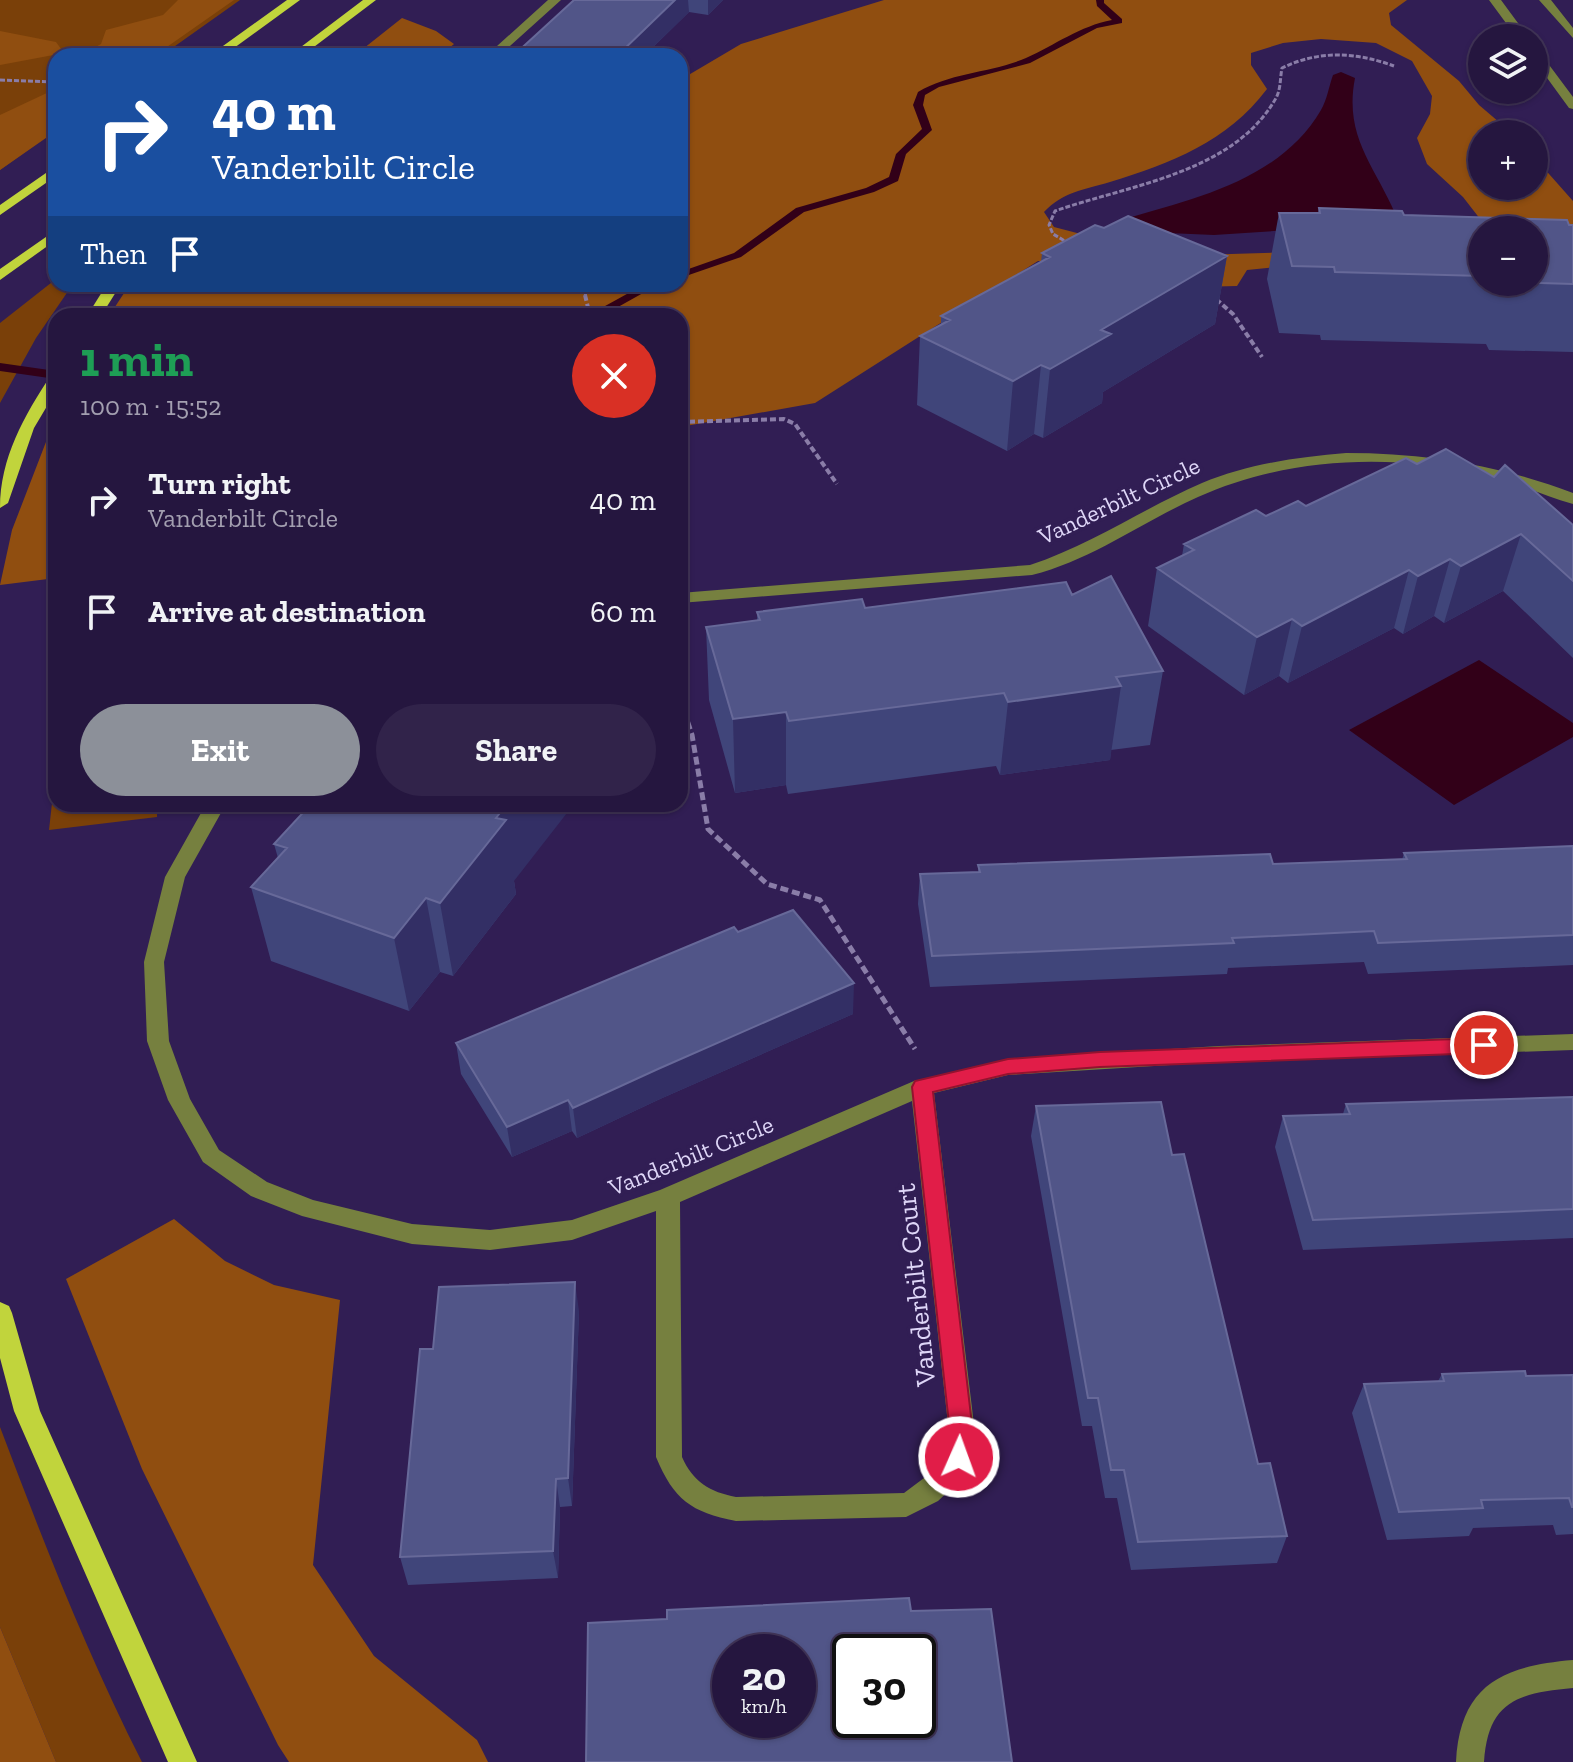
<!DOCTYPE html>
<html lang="en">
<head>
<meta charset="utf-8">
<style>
  :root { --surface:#25163f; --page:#31234a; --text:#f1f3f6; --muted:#a39fb0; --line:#423559; --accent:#8c9099 }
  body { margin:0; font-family:"Zilla Slab",serif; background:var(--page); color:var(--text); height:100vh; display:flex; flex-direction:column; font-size:30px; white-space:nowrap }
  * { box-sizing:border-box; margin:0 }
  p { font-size:26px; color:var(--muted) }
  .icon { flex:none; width:44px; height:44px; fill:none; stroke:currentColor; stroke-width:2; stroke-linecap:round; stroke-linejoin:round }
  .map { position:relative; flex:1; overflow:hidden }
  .sheet { position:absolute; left:48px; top:308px; width:640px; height:504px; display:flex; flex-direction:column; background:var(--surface); border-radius:24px; box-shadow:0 2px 6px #0004,0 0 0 2px var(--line) }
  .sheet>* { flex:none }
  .hud { position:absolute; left:48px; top:48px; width:640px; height:244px; border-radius:24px; box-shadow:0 2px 6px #0004,0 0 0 2px var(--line); background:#1a4fa0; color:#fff; overflow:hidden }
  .controls { position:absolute; left:1468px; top:24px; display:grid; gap:16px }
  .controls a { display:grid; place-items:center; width:80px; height:80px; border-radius:50%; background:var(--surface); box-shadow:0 2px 6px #0004,0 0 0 2px var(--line); font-size:40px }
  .speed { position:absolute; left:712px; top:1634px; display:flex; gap:16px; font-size:40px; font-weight:700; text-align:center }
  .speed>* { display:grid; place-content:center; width:104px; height:104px; border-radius:50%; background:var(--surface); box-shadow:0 2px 6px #0004,0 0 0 2px var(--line); line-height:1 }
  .speed small { font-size:20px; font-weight:400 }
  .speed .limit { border:4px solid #111; border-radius:12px; background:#fff; color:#111 }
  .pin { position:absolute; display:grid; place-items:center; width:68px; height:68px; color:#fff; margin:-34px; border:4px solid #fff; border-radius:50%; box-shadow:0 2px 8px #0007 }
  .me { position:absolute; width:88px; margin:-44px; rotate:2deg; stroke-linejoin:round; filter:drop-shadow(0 0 6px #0008) }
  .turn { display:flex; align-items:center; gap:28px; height:168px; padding:0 32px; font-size:36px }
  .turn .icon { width:104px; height:104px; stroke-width:2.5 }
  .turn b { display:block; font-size:56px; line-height:68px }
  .then { display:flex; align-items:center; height:76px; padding:0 32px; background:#0003; gap:16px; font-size:30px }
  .round { display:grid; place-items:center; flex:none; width:84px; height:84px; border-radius:42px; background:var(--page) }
  .head { display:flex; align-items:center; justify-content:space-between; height:136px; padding:0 32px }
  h1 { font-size:48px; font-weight:700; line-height:60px; color:#1e9e55 }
  .button { display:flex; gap:16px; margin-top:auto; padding:16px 32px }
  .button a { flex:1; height:92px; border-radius:48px; background:var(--accent); color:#fff; font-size:32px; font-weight:700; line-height:92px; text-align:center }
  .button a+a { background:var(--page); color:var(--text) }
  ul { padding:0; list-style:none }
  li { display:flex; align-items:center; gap:24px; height:112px; padding:0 32px }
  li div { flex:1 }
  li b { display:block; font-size:30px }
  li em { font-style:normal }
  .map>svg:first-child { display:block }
  .green { fill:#7a4009 }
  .forest { fill:#904e10; fill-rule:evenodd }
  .water { fill:#320018 }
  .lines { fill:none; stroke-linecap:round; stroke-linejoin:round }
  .stream { fill:#320018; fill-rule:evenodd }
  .path-far2 { stroke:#8a7da8; stroke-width:3; stroke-dasharray:5 2; stroke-linecap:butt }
  .path-far1 { stroke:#8a7da8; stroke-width:4; stroke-dasharray:6 3; stroke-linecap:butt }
  .path { stroke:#8a7da8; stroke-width:5; stroke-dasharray:8 4; stroke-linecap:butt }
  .minor { fill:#76803f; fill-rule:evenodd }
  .major { fill:#c1d43c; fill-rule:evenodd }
  .wall { fill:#40457a; fill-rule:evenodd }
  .shaded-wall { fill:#332f65 }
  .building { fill:#515588; stroke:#676999; stroke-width:2; fill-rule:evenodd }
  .route { fill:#e11d48; stroke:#92132f; stroke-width:2 }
  .labels { text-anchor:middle; stroke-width:7; stroke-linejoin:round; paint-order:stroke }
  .street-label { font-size:24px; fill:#ded6f7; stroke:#311e54 }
  .near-street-label { font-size:28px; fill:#ded6f7; stroke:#311e54 }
</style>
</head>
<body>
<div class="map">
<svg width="1573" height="1762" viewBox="0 0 1573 1762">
  <rect width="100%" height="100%" fill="#311e54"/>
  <path class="green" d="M 0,0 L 240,0 L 161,56 L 56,56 L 56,130 L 0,170 Z
    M 56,279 L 56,284 L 73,284 L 36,338 L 0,403 L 0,323 Z
    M 56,767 L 56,804 L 157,804 L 157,817 L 49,830 Z
    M 0,1427 C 43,1541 87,1654 142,1762 L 56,1762 L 0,1627 Z"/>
  <path class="forest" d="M 178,0 L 234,0 L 154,56 L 79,56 L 101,44 L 106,30 L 163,15 Z
    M 884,0 L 1407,0 L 1389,13 L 1391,25 L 1459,81 L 1479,105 L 1513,134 L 1482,134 L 1482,186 L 1534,186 L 1534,157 L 1573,201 L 1573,229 L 1482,230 L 1318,263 L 1247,270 L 1237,286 L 1196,287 L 1131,265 L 1038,261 L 815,403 L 680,427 L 680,316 L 109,316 L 130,284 L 680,284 L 680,80 L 741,44 ZM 1321,39 L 1376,43 L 1412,61 L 1432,96 L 1430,114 L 1417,138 L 1427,164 L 1463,197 L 1484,224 L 1359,250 L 1165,256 L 1054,227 L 1044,212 C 1063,192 1083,190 1110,182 C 1171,163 1227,142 1267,89 L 1251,65 L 1251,53 L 1283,43 Z
    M 402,18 L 436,31 L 454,44 L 441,55 L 354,56 Z
    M 0,31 L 56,42 L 64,53 L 0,65 Z
    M 49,92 L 56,92 L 56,131 L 0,170 L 0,115 Z
    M 56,416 L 56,578 L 0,585 L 12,530 Z
    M 174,1219 L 225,1261 L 274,1285 L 340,1300 L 313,1565 L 374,1656 L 477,1740 L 488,1762 L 289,1762 L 278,1745 L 142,1469 L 66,1279 Z
    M 0,1627 L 56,1762 L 0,1762 Z"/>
  <path class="water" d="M 1341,72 L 1355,78 C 1343,140 1378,168 1399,223 L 1214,235 L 1168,233 L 1125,219 C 1196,198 1280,180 1321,110 C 1327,100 1329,86 1333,75 Z
    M 1479,660 L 1573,723 L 1573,737 L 1454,805 L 1349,730 Z"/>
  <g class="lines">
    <path class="stream" d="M 1096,0 L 1104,0 L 1104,3 L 1122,19 L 1122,23 L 1097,28 L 1030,63 L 939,87 L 925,95 L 923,105 L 932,130 L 906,154 L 898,181 L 874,192 L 804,212 L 741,257 L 680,278 L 680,272 L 734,253 L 796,208 L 866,188 L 889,177 L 896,154 L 922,129 L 913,105 L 918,92 C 951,72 991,73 1026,58 C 1055,45 1080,26 1112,20 L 1097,6 Z
      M 645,284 L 659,284 L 602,316 L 587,316 Z
      M 0,363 L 56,371 L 56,379 L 0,371 Z"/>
    <path class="path-far2" d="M 0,80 L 56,82
      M 1070,244 L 1053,234 L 1049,225 L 1055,211 C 1129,185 1234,173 1276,98 C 1281,89 1280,78 1282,68 C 1319,50 1356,52 1394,66
      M 583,284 L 586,297"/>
    <path class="path-far1" d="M 585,295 L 590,316
      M 1216,299 L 1233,314 L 1262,357
      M 680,422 L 784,419 L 795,424 L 837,484"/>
    <path class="path" d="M 680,699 L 692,735 L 708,829 L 767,884 L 820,900 L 915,1049"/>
    <path class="minor" d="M 548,0 L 561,0 L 499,56 L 486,56 Z
      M 1489,0 L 1501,0 L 1529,38 L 1517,38 Z
      M 1539,0 L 1551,0 L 1573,28 L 1573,38 Z
      M 1534,49 L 1538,50 L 1573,97 L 1573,109 L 1569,108 L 1534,60 Z
      M 1346,453 C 1426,453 1499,465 1573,493 L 1573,504 C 1543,496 1516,482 1486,475 C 1391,453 1287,457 1198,497 C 1142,522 1092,560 1032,575 L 680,603 L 680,593 L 1030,565 C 1091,545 1144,508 1202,483 C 1248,464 1297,457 1346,453 Z
      M 206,804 L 226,804 L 185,877 L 164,962 L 169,1041 L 190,1099 L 219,1150 L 267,1182 L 313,1200 L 412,1224 L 490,1230 L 572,1220 L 660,1190 L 914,1081 L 1008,1059 L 1219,1046 L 1573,1034 L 1573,1050 L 1219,1062 L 1008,1075 L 934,1093 L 975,1433 L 969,1458 L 954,1486 L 938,1501 L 906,1517 L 736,1521 C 691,1512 674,1500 656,1457 L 656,1211 L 572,1240 L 490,1250 L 412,1244 L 302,1216 L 251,1196 L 203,1162 L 168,1100 L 147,1041 L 144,962 L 165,877 ZM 912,1101 L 949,1433 L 943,1457 L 936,1469 L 904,1493 L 736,1497 C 710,1492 693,1482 682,1457 L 680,1202 Z
      M 1573,1660 L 1573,1688 C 1518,1693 1488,1701 1484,1762 L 1456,1762 C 1460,1685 1502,1666 1573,1660 Z"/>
    <path class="major" d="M 287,0 L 300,0 L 223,56 L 209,56 Z
      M 363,0 L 376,0 L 302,56 L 289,56 Z
      M 56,166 L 56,176 L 0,215 L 0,205 Z
      M 56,230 L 56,240 L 0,280 L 0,269 Z
      M 107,284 L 121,284 L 101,316 L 87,316 Z
      M 56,374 L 56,391 L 34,428 L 8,503 L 0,508 C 0,458 24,416 51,375 Z
      M 0,1302 L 9,1306 L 12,1313 L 40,1411 L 197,1762 L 168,1762 L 14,1411 L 0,1358 Z"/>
  </g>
  <path class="wall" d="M 574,0 L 723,0 L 708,15 L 689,12 L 644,56 L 514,56 L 514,55 Z
    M 1319,208 L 1404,215 L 1573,225 L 1573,352 L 1489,350 L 1486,344 L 1321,340 L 1320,335 L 1279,333 L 1267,279 L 1279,213 L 1318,213 ZM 1482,230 L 1534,282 L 1482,282 Z
    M 1104,228 L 1227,256 L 1215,324 L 1103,392 L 1102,403 L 1043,438 L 1034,434 L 1007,451 L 917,405 L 920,336 L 941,325 L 941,316 L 1041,262 L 1042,253 Z
    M 1417,464 L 1573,525 L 1573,658 L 1503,591 L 1444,623 L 1434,616 L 1403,634 L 1394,628 L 1288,683 L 1279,676 L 1244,695 L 1148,626 L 1157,568 L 1182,556 L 1184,544 L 1266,516 L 1306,506 Z
    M 865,608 L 1163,671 L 1150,745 L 1111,750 L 1110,760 L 1000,775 L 996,766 L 788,794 L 786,785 L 735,793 L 709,700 L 706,627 L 757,620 L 757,612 Z
    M 274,844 L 514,881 L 516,894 L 453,976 L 440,972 L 409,1011 L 271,961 L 251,887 L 278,858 Z
    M 1573,846 L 1573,965 L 1368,974 L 1364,962 L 1228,968 L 1227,974 L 930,987 L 918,904 L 920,874 L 978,872 L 978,865 L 1273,864 L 1402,860 L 1404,853 Z
    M 738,932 L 853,1014 L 660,1099 L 577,1138 L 572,1131 L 512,1157 L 461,1074 L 456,1043 Z
    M 1573,1097 L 1573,1238 L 1303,1250 L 1275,1147 L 1283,1116 L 1343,1114 L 1346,1104 Z
    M 1036,1106 L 1172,1155 L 1258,1464 L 1287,1536 L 1277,1563 L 1131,1570 L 1117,1498 L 1105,1498 L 1092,1426 L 1082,1426 L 1031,1136 Z
    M 579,1311 L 572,1506 L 560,1507 L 558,1578 L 408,1585 L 400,1557 L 433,1349 Z
    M 1442,1374 L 1526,1376 L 1573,1375 L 1573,1534 L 1556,1535 L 1553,1525 L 1473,1528 L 1469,1536 L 1387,1540 L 1352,1413 L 1364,1384 L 1438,1381 Z"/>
  <path class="shaded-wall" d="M 675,0 L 688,0 L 689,12 L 644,56 L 617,56 Z
    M 708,0 L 723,0 L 708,15 Z
    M 1227,256 L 1215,324 L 1103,392 L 1102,403 L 1043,438 L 1050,369 L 1101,330 Z
    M 1041,365 L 1034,434 L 1007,451 L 1013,381 Z
    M 1521,534 L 1503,591 L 1444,623 L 1461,566 Z
    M 1450,559 L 1434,616 L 1403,634 L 1418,576 Z
    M 1409,570 L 1394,628 L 1288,683 L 1302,626 Z
    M 1292,619 L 1279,676 L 1244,695 L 1257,637 Z
    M 1121,686 L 1110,760 L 1000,775 L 1008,702 Z
    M 786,712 L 786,785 L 735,793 L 733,719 Z
    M 507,804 L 574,804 L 514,881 L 516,894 L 453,976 L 440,903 L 496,818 Z
    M 426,898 L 440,972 L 409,1011 L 394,938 Z
    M 854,983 L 853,1014 L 660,1099 L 577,1138 L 573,1108 L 658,1069 Z
    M 568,1100 L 572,1131 L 512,1157 L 507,1127 Z
    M 575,1282 L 579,1311 L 572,1506 L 568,1478 Z
    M 556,1479 L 560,1507 L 558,1578 L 553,1551 Z"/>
  <path class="building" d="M 574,0 L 675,0 L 617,56 L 523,56 L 514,55 Z
    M 1319,208 L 1402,211 L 1404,215 L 1567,220 L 1569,225 L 1573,225 L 1573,284 L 1508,282 L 1534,282 L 1534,230 L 1482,230 L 1482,276 L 1335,272 L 1334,267 L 1292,266 L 1279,213 L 1320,213 Z
    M 1128,216 L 1227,256 L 1101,330 L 1111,334 L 1050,369 L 1041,365 L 1013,381 L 920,336 L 950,320 L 941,316 L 1050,257 L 1042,253 L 1095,225 L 1104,228 Z
    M 1446,449 L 1494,477 L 1505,465 L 1573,525 L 1573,581 L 1521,534 L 1461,566 L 1450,559 L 1418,576 L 1409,570 L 1302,626 L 1292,619 L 1257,637 L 1157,568 L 1194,550 L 1184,544 L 1256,510 L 1266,516 L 1298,501 L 1306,506 L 1406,458 L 1417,464 Z
    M 1111,576 L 1163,671 L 1116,677 L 1121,686 L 1008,702 L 1004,693 L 789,721 L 786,712 L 733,719 L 706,627 L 760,620 L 757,612 L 862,599 L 865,608 L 1066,582 L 1072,595 Z
    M 311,804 L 507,804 L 496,818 L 506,820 L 440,903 L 426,898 L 394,938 L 251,887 L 287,848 L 274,844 Z
    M 1573,846 L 1573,935 L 1378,943 L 1374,931 L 1232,938 L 1234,943 L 932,956 L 920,874 L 980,872 L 978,865 L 1270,854 L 1273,864 L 1407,859 L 1404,853 Z
    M 793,910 L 854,983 L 658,1069 L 573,1108 L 568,1100 L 507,1127 L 456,1043 L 734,927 L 738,932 Z
    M 1573,1097 L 1573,1209 L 1313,1220 L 1283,1116 L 1350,1114 L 1346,1104 Z
    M 1161,1102 L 1172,1155 L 1184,1154 L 1258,1464 L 1270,1463 L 1287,1536 L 1138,1542 L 1124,1470 L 1111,1470 L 1098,1398 L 1088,1398 L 1036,1106 Z
    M 575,1282 L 568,1478 L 556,1479 L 553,1551 L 400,1557 L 420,1349 L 433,1349 L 439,1287 Z
    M 1525,1371 L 1526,1376 L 1573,1375 L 1573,1507 L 1572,1507 L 1569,1498 L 1481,1500 L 1483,1508 L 1399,1512 L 1364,1384 L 1444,1381 L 1442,1374 Z
    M 909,1598 L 911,1611 L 991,1609 L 1012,1762 L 586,1762 L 588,1623 L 667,1619 L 667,1610 ZM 730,1652 L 798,1652 L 798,1720 L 730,1720 ZM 850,1652 L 918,1652 L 918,1720 L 850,1720 Z"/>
  <path class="route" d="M 1484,1038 L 1494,1045 L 1484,1053 L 1100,1067 L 1008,1074 L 933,1092 L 973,1433 L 967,1465 L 959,1468 L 950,1465 L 947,1457 L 950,1433 L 912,1087 L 915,1081 L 1008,1059 L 1100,1052 Z"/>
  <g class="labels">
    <g class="street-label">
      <text transform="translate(1119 501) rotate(-25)" y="8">Vanderbilt Circle</text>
      <text transform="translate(691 1156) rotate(-22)" y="8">Vanderbilt Circle</text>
    </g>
    <g class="near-street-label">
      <text transform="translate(915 1285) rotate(-96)" y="10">Vanderbilt Court</text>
    </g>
  </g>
</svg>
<div class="controls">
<a><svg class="icon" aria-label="layers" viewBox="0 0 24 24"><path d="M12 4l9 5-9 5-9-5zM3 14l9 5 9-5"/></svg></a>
<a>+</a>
<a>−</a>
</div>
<div class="speed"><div>20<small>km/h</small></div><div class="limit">30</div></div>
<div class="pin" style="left:1484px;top:1045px;background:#d93025"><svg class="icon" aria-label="arrive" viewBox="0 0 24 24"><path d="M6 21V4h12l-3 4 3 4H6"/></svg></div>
<svg class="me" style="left:959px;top:1457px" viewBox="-20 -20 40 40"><circle r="17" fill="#e11d48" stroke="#fff" stroke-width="3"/><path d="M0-11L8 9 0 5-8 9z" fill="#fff"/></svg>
<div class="hud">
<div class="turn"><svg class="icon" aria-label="right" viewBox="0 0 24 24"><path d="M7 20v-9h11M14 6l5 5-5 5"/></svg><div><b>40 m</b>Vanderbilt Circle</div></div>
<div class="then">Then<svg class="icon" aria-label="arrive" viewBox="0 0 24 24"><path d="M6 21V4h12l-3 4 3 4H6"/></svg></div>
</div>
<section class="sheet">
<div class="head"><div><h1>1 min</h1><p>100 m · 15:52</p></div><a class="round" style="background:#d93025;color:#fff"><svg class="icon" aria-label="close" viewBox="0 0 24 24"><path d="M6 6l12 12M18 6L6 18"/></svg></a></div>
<ul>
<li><svg class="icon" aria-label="right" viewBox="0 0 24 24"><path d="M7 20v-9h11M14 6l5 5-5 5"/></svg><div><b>Turn right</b><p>Vanderbilt Circle</p></div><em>40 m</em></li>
<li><svg class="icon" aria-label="arrive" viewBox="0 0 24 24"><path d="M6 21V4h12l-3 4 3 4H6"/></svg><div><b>Arrive at destination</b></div><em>60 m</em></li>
</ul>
<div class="button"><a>Exit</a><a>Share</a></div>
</section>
</div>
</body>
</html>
